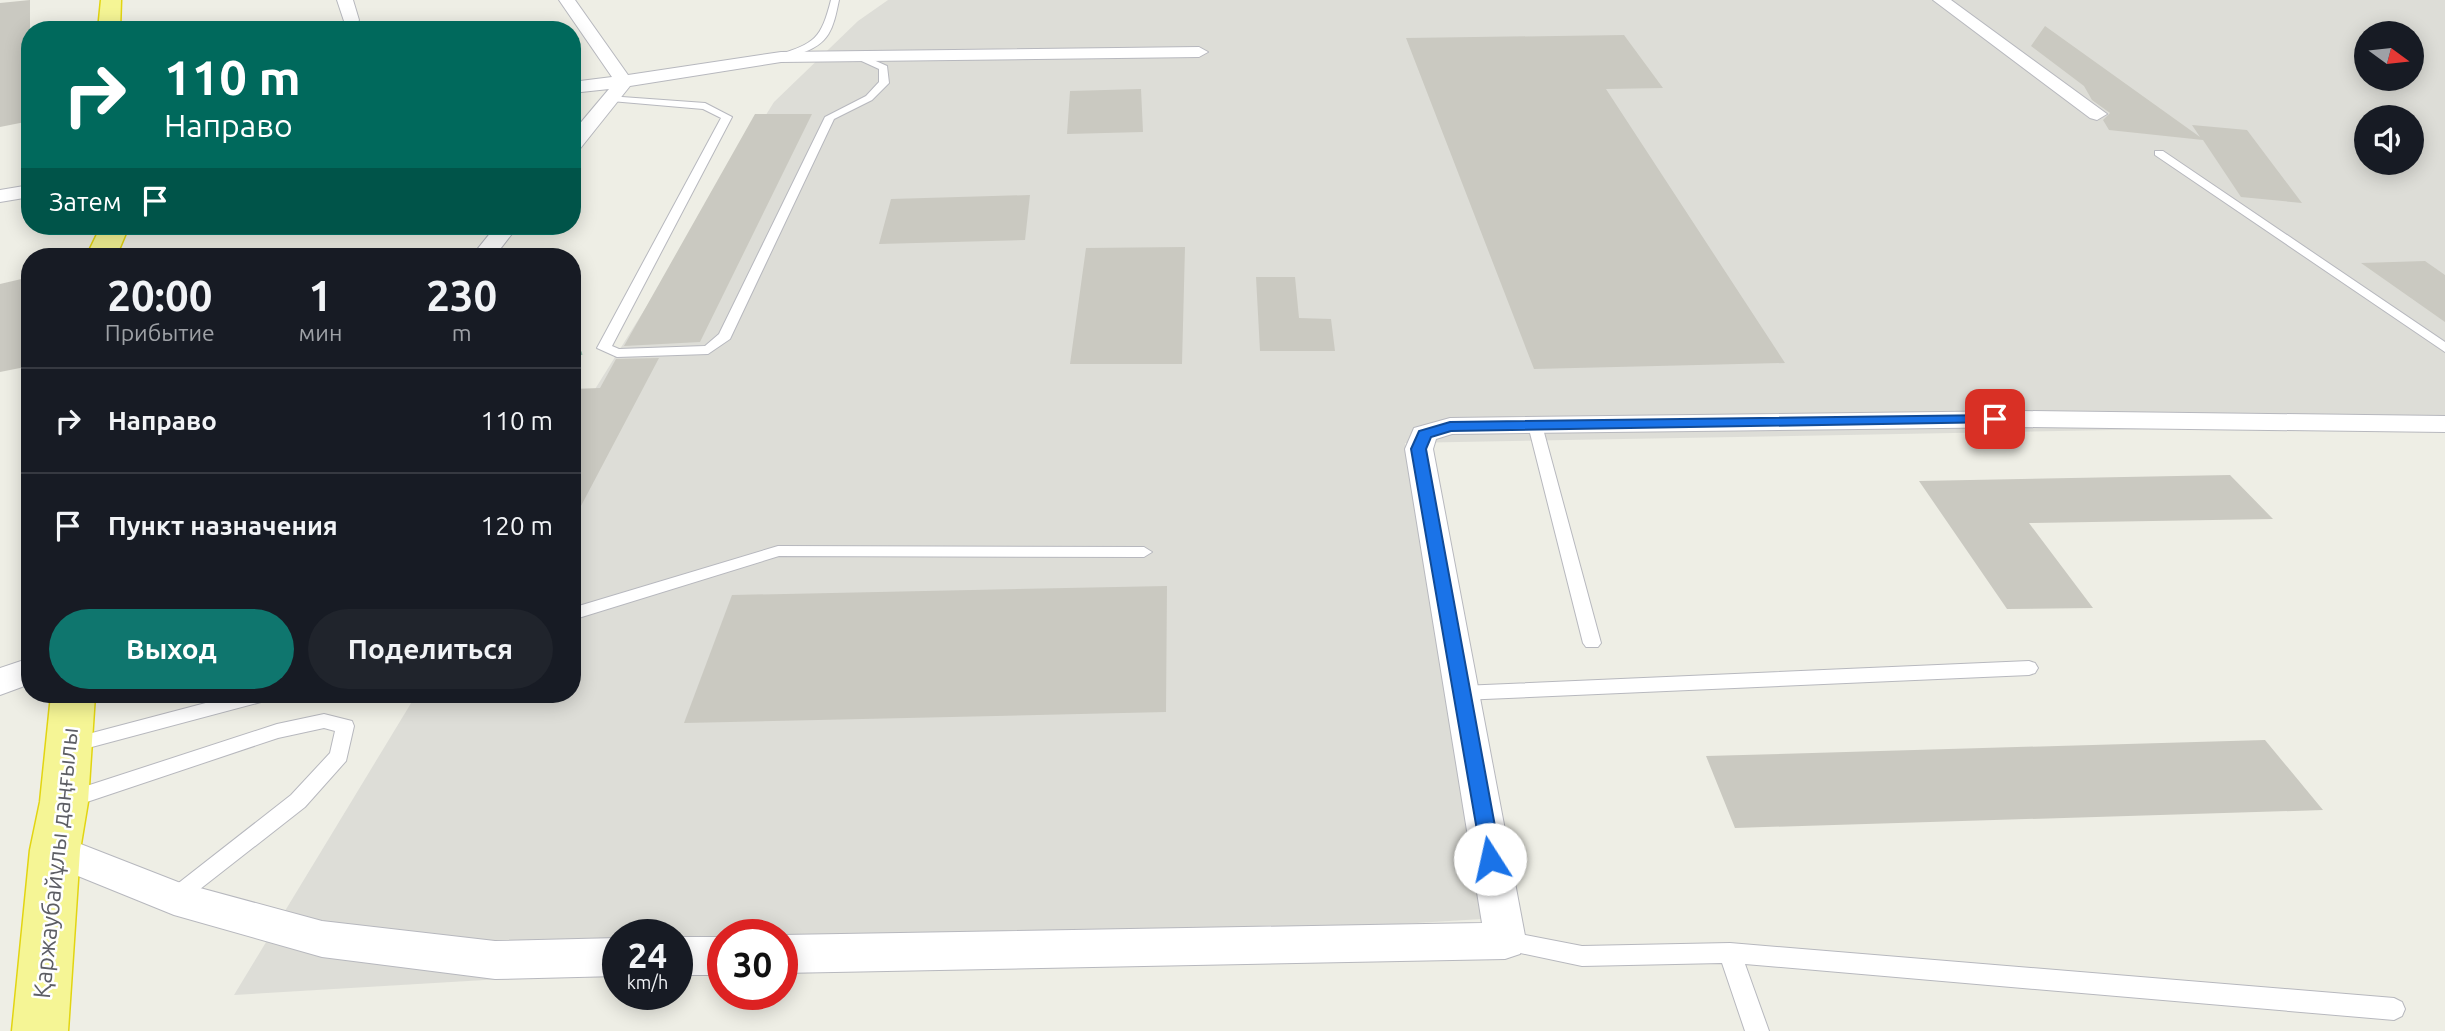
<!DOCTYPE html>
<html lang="ru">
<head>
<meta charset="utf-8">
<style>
  :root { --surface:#171b24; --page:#20242c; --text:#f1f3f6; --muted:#9ea1a6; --line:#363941; --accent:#0f766e }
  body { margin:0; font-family:Ubuntu,sans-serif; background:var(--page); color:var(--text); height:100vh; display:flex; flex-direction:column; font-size:26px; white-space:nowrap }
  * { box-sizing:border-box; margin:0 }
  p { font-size:23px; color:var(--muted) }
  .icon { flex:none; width:38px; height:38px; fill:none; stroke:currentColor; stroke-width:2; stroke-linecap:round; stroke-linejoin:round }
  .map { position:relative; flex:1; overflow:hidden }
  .details { position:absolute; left:21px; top:248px; width:560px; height:455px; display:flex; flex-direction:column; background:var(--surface); border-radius:28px; box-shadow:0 4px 18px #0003 }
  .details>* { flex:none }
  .top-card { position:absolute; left:21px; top:21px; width:560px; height:214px; border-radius:28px; box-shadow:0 4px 18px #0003; background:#00695c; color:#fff; overflow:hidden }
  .needle { width:46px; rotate:105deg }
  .fabs { position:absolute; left:2354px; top:21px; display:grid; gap:14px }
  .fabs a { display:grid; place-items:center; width:70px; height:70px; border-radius:50%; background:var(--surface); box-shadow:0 4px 18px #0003; font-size:35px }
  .speed { position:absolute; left:602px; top:919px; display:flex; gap:14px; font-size:35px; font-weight:700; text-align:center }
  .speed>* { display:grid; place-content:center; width:91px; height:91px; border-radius:50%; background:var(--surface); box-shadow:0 4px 18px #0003; line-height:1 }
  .speed small { font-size:18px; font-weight:400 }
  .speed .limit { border:10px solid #d22; background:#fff; color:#111 }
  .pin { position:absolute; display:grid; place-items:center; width:60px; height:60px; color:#fff; margin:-30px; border-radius:14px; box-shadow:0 4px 10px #0006 }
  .me { position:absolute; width:77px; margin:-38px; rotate:350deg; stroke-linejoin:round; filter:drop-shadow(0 0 5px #0008) }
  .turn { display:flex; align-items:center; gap:24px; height:147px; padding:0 28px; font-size:32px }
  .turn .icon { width:91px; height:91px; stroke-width:2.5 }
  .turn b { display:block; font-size:49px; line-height:60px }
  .then { display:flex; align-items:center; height:66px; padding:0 28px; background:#0003; gap:14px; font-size:26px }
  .eta { display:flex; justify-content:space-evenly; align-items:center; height:119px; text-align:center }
  .eta b { font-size:42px; font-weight:700; line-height:49px }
  .action { display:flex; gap:14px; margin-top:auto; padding:14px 28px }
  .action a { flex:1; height:80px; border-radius:42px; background:var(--accent); color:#fff; font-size:28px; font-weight:700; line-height:80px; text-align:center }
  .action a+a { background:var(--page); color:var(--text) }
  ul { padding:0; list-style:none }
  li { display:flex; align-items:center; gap:21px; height:105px; padding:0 28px; border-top:2px solid var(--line) }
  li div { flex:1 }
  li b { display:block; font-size:26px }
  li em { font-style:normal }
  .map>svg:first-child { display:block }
  .industrial { fill:#ddddd7; fill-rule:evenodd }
  .building { fill:#cac9c1 }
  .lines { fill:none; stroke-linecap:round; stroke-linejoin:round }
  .lane-casing { stroke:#b7b8be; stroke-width:2 }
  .street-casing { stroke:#b7b8be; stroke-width:2 }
  .highway-casing { stroke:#e2d511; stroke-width:3 }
  .path { stroke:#9dc3b2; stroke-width:3.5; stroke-dasharray:5 2.5; stroke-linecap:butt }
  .lane { fill:#fff; fill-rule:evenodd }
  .street { fill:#fff; fill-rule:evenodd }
  .highway { fill:#f5f595; fill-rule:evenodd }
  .route { fill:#1a73e8; stroke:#114b97; stroke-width:2 }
  .labels { text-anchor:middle; stroke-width:5; stroke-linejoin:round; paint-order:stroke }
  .near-street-label { font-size:24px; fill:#5d5e64; stroke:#fff }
</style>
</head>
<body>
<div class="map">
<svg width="2445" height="1031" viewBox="0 0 2445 1031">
  <rect width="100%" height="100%" fill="#eeeee5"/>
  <path class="industrial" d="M 888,0 L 2445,0 L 2445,424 L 1405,443 L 1498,918 L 782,962 L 782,934 L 723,934 L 723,965 L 677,968 L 677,934 L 618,934 L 618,972 L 234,995 L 416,695 L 572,695 L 572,426 L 774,102 L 858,21 ZM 2366,33 L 2412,33 L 2412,79 L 2366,79 ZM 2366,117 L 2412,117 L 2412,163 L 2366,163 Z"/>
  <path class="building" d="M 30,0 L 30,121 L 0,127 L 0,3 Z
    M 2045,26 L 2200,137 L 2192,125 L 2247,130 L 2302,203 L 2241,197 L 2203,140 L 2109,130 L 2103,120 L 2110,113 L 2092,100 L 2084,86 L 2031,46 Z
    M 1624,35 L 1663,88 L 1606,89 L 1785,363 L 1534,369 L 1406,38 Z
    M 1141,89 L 1143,132 L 1067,134 L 1070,91 Z
    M 755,114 L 812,114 L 700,342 L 624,346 Z
    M 1030,195 L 1025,240 L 879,244 L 891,199 Z
    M 1185,247 L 1182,364 L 1070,364 L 1086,248 Z
    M 2425,261 L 2445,275 L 2445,322 L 2361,263 Z
    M 30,277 L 30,366 L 0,372 L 0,284 Z
    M 1256,277 L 1295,277 L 1299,318 L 1331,319 L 1335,351 L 1260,351 Z
    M 659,358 L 572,523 L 572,389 L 600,388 L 616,359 Z
    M 2230,475 L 2273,519 L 2029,523 L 2093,608 L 2007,609 L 1919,481 Z
    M 1167,586 L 1166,712 L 684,723 L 732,595 Z
    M 2265,740 L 2323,810 L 1735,828 L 1706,756 Z"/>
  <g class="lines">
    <defs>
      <path id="lane" d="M 831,0 L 839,0 C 833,29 830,44 799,54 C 792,57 785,59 778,59 L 778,55 C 815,43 821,39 831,0 Z
        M 858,53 L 887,66 L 889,83 L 872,100 L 834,119 L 730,339 L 708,354 L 617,357 L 597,348 L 721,118 L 703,109 L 611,101 L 606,98 L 608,96 L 705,103 L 732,117 L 612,346 L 619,349 L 705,346 L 719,334 L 825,117 L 866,96 L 879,82 L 879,69 L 855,58 L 853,56 Z
        M 2155,151 L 2163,151 L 2445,342 L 2445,352 L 2155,155 Z
        M 1535,421 L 1542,425 L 1601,643 L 1598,647 L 1586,647 L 1583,643 L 1528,425 Z
        M 778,546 L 1144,547 L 1152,552 L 1144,557 L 779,556 L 572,620 L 572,608 Z
        M 2029,661 L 2035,663 L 2038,668 L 2035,673 L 2029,675 L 1461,700 L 1455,698 L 1452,693 L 1455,688 L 1461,686 Z
        M 236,695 L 270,695 L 267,700 L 261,702 L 73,752 L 66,750 L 64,745 L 66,740 L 73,738 Z
        M 324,714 L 352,721 L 354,726 L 346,761 L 305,807 L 181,904 L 174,907 L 167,904 L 163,898 L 167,892 L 291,795 L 330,753 L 335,731 L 324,728 L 278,738 L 69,808 L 62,806 L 59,800 L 62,794 L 277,724 Z
        M 1505,931 L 1582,946 L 1730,943 L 2394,998 L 2402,1002 L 2405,1009 L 2402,1016 L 2394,1020 L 1745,964 L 1769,1031 L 1745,1031 L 1722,963 L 1582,966 L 1497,948 L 1494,941 L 1497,934 Z"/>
      <path id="street" d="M 337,0 L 353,0 L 359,20 L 357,24 L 345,24 Z
        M 559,0 L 575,0 L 628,75 L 781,52 L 1199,47 L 1208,52 L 1199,57 L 781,62 L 630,86 L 579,150 L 572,152 L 572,133 L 609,89 L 572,93 L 572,82 L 612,77 Z
        M 1933,0 L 1951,0 L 2107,114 L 2097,120 L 2090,118 Z
        M 30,185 L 30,197 L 0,202 L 0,190 Z
        M 496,226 L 518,226 L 494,257 L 471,257 Z
        M 2022,411 L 2445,416 L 2445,432 L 2022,427 L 1452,434 L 1436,439 L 1433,449 L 1526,941 L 1520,954 L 1505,959 L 782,973 L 782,935 L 1482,923 L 1405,449 L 1414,428 L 1450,418 Z
        M 30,658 L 30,684 L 0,695 L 0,668 Z
        M 55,834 L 178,882 L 322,921 L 495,941 L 618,938 L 618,976 L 495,979 L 322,957 L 174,915 L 41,861 L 36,850 L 41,839 Z
        M 677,937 L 723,937 L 723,975 L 677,975 Z"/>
      <path id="highway" d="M 101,0 L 121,0 L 120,30 L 98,30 Z
        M 101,226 L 129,226 L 116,257 L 86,257 Z
        M 51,695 L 95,695 L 88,802 L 80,850 L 68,1031 L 12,1031 L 30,850 L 40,802 Z"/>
    </defs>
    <use href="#lane" class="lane-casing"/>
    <use href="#street" class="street-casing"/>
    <use href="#highway" class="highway-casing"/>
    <path class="path" d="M 572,356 L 582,353"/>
    <use href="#lane" class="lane"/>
    <use href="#street" class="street"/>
    <use href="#highway" class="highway"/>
  </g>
  <path class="route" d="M 1995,415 L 2000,416 L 2002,419 L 2000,422 L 1451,431 L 1431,437 L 1426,449 L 1501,859 L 1498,865 L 1490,867 L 1483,865 L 1411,449 L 1419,431 L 1450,422 Z"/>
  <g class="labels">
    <g class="near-street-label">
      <text transform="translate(56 863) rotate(-84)" y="8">Қаржаубайұлы даңғылы</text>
    </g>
  </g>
</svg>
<div class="fabs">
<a><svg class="needle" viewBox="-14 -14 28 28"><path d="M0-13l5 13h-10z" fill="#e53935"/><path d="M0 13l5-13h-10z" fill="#9ea1a6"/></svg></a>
<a><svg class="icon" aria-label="sound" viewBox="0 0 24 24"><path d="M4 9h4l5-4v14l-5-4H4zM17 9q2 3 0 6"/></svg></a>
</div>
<div class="speed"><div>24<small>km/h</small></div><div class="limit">30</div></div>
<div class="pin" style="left:1995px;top:419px;background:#d93025"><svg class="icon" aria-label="arrive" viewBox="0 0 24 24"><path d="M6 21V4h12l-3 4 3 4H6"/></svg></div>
<svg class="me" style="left:1490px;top:859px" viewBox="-20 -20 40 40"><circle r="19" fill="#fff"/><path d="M0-13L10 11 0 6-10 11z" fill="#1a73e8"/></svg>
<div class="top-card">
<div class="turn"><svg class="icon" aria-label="right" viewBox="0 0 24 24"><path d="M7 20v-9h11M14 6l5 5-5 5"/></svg><div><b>110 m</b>Направо</div></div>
<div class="then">Затем<svg class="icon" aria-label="arrive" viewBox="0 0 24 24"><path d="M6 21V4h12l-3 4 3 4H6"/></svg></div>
</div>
<section class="details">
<div class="eta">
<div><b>20:00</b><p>Прибытие</p></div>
<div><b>1</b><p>мин</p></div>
<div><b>230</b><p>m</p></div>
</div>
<ul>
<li><svg class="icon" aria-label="right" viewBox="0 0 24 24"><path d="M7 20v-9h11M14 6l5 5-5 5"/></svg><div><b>Направо</b></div><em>110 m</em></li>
<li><svg class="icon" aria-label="arrive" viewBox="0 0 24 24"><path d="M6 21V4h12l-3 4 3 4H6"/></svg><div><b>Пункт назначения</b></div><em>120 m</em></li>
</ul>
<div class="action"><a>Выход</a><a>Поделиться</a></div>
</section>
</div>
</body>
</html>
